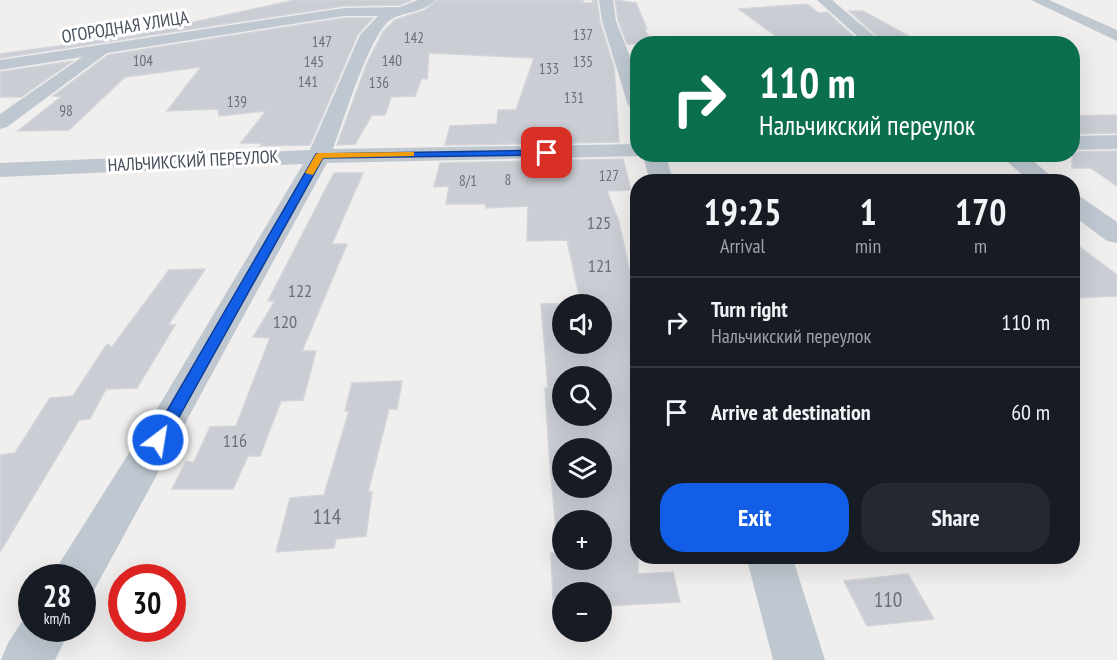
<!DOCTYPE html>
<html lang="en">
<head>
<meta charset="utf-8">
<style>
  :root { --surface:#171b24; --page:#242831; --text:#f1f3f6; --muted:#9ea1a6; --line:#363941; --accent:#135ee6 }
  body { margin:0; font-family:"PT Sans Narrow",sans-serif; background:var(--page); color:var(--text); height:100vh; display:flex; flex-direction:column; font-size:22px; white-space:nowrap }
  * { box-sizing:border-box; margin:0 }
  p { font-size:20px; color:var(--muted) }
  .icon { flex:none; width:33px; height:33px; fill:none; stroke:currentColor; stroke-width:2; stroke-linecap:round; stroke-linejoin:round }
  .map { position:relative; flex:1; overflow:hidden }
  .panel { position:absolute; left:630px; top:174px; width:450px; height:390px; display:flex; flex-direction:column; background:var(--surface); border-radius:24px; box-shadow:0 6px 24px #0002 }
  .panel>* { flex:none }
  .top-card { position:absolute; left:630px; top:36px; width:450px; height:126px; border-radius:24px; box-shadow:0 6px 24px #0002; background:#0b6e4f; color:#fff; overflow:hidden }
  .controls { position:absolute; left:552px; top:294px; display:grid; gap:12px }
  .controls a { display:grid; place-items:center; width:60px; height:60px; border-radius:50%; background:var(--surface); box-shadow:0 6px 24px #0002; font-size:30px }
  .speed { position:absolute; left:18px; top:564px; display:flex; gap:12px; font-size:30px; font-weight:700; text-align:center }
  .speed>* { display:grid; place-content:center; width:78px; height:78px; border-radius:50%; background:var(--surface); box-shadow:0 6px 24px #0002; line-height:1 }
  .speed small { font-size:15px; font-weight:400 }
  .speed .limit { border:9px solid #d22; background:#fff; color:#111 }
  .pin { position:absolute; display:grid; place-items:center; width:51px; height:51px; color:#fff; margin:-26px; border-radius:12px; box-shadow:0 3px 9px #0006 }
  .me { position:absolute; width:66px; margin:-33px; rotate:31deg; stroke-linejoin:round; filter:drop-shadow(0 0 4px #0008) }
  .turn { display:flex; align-items:center; gap:21px; height:126px; padding:0 30px; font-size:27px }
  .turn .icon { width:78px; height:78px; stroke-width:2.5 }
  .turn b { display:block; font-size:42px; line-height:51px }
  .eta { display:flex; justify-content:space-evenly; align-items:center; height:102px; text-align:center }
  .eta b { font-size:36px; font-weight:800; line-height:42px }
  .primary-button { display:flex; gap:12px; margin-top:auto; padding:12px 30px }
  .primary-button a { flex:1; height:69px; border-radius:24px; background:var(--accent); color:#fff; font-size:24px; font-weight:800; line-height:69px; text-align:center }
  .primary-button a+a { background:var(--page); color:var(--text) }
  ul { padding:0; list-style:none }
  li { display:flex; align-items:center; gap:18px; height:90px; padding:0 30px; border-top:2px solid var(--line) }
  li div { flex:1 }
  li b { display:block; font-size:22px }
  li em { font-style:normal }
  .map>svg:first-child { display:block }
  .building { fill:#cacdd4; stroke:#d2d4da; stroke-width:1.5; fill-rule:evenodd }
  .lines { fill:none; stroke-linecap:round; stroke-linejoin:round }
  .minor { fill:#bfc8d1; fill-rule:evenodd }
  .route { fill:#135ee6; stroke:#0c3d96; stroke-width:1.5 }
  .slow { fill:#f59e0b }
  .labels { text-anchor:middle; stroke-width:6; stroke-linejoin:round; paint-order:stroke }
  .far-number-label { font-size:15px; fill:#676f7b }
  .far-street-label { font-size:18px; fill:#46505d; stroke:#fff }
  .number-label { font-size:18px; fill:#676f7b }
  .near-number-label { font-size:21px; fill:#676f7b }
</style>
</head>
<body>
<div class="map">
<svg width="1117" height="660" viewBox="0 0 1117 660">
  <rect width="100%" height="100%" fill="#f1efee"/>
  <path class="building" d="M 295,0 L 412,0 L 400,5 L 344,6 L 0,58 L 0,54 L 126,37 Z
    M 437,0 L 584,0 L 580,3 L 594,3 L 592,0 L 597,0 L 600,22 L 614,67 L 619,142 L 445,145 L 450,126 L 497,124 L 498,110 L 516,110 L 534,58 L 429,53 L 427,79 L 422,78 L 415,96 L 391,97 L 385,115 L 372,115 L 355,144 L 337,145 L 367,63 L 383,32 L 395,20 L 425,10 Z
    M 615,0 L 636,3 L 647,29 L 644,29 L 654,44 L 627,44 L 618,20 Z
    M 807,4 L 819,13 L 827,12 L 862,44 L 787,44 L 739,9 Z
    M 849,11 L 863,11 L 923,44 L 886,44 Z
    M 344,18 L 373,18 L 358,34 L 310,145 L 260,146 L 262,143 L 241,143 L 266,111 L 219,116 L 218,109 L 167,111 L 201,67 L 125,77 L 69,130 L 18,131 L 62,96 L 53,96 L 108,55 Z
    M 73,61 L 21,97 L 0,97 L 0,72 Z
    M 1117,115 L 1117,133 L 1072,134 L 1072,116 Z
    M 1117,151 L 1117,186 L 1091,168 L 1072,168 L 1072,152 Z
    M 623,159 L 631,190 L 607,191 L 619,222 L 638,309 L 638,574 L 673,572 L 680,602 L 602,606 L 602,592 L 562,592 L 562,599 L 553,599 L 551,553 L 558,553 L 549,453 L 545,388 L 548,388 L 541,304 L 581,304 L 567,240 L 527,241 L 528,206 L 486,208 L 485,204 L 446,204 L 449,186 L 434,187 L 440,163 ZM 562,304 L 602,304 L 602,344 L 562,344 ZM 562,376 L 602,376 L 602,416 L 562,416 ZM 562,448 L 602,448 L 602,488 L 562,488 ZM 562,520 L 602,520 L 602,560 L 562,560 Z
    M 334,173 L 363,173 L 332,244 L 347,244 L 302,351 L 316,351 L 303,400 L 281,401 L 260,456 L 248,456 L 233,489 L 172,489 L 186,462 L 194,462 L 210,427 L 236,426 L 270,338 L 253,337 L 275,301 L 268,301 Z
    M 1072,241 L 1117,275 L 1117,296 L 1072,298 Z
    M 205,269 L 168,325 L 175,325 L 137,388 L 106,389 L 90,419 L 79,420 L 0,552 L 0,455 L 15,453 L 50,398 L 73,396 L 107,344 L 112,347 L 169,270 Z
    M 402,381 L 397,409 L 389,409 L 368,492 L 372,492 L 366,536 L 336,539 L 334,548 L 276,552 L 290,498 L 324,495 L 349,411 L 345,411 L 352,383 Z
    M 908,574 L 934,619 L 867,626 L 844,581 Z"/>
  <g class="lines">
    <path class="minor" d="M 418,0 L 435,0 C 423,14 402,11 389,21 C 368,39 344,120 333,149 L 638,144 L 638,154 L 665,154 L 674,182 L 650,182 L 643,156 L 327,163 L 93,592 L 82,596 L 82,578 L 52,578 L 59,564 L 163,399 L 303,164 L 0,177 L 0,163 L 310,150 L 360,35 L 378,16 L 344,16 L 107,53 L 7,127 L 0,129 L 0,114 L 82,57 L 0,70 L 0,60 L 344,8 L 400,7 Z
      M 599,0 L 613,0 L 616,21 L 638,77 L 638,111 L 631,109 L 628,105 L 602,21 Z
      M 817,0 L 832,0 L 884,44 L 866,44 Z
      M 1031,0 L 1049,0 L 1117,30 L 1117,41 Z
      M 1117,135 L 1117,149 L 1072,150 L 1072,136 Z
      M 999,154 L 1025,154 L 1058,182 L 1030,182 Z
      M 1072,194 L 1081,197 L 1117,222 L 1117,243 L 1107,241 L 1072,215 Z
      M 746,556 L 792,556 L 825,660 L 773,660 Z
      M 32,611 L 32,628 L 71,628 L 55,660 L 1,660 L 8,643 L 28,612 Z"/>
  </g>
  <path class="route" d="M 547,150 L 550,151 L 550,155 L 323,158 L 164,444 L 152,444 L 150,440 L 316,154 Z"/>
  <path class="slow" d="M 410,152 L 414,152 L 414,156 L 323,158 L 313,175 L 305,173 L 316,154 L 319,153 Z"/>
  <g class="labels">
    <g class="far-number-label">
      <text x="583" y="40">137</text>
      <text x="414" y="43">142</text>
      <text x="322" y="47">147</text>
      <text x="143" y="66">104</text>
      <text x="392" y="66">140</text>
      <text x="314" y="67">145</text>
      <text x="583" y="67">135</text>
      <text x="549" y="74">133</text>
      <text x="308" y="87">141</text>
      <text x="379" y="88">136</text>
      <text x="574" y="103">131</text>
      <text x="237" y="107">139</text>
      <text x="66" y="116">98</text>
      <text x="609" y="181">127</text>
      <text x="508" y="185">8</text>
      <text x="468" y="186">8/1</text>
    </g>
    <g class="far-street-label">
      <text transform="translate(125 27) rotate(-9)" y="6">ОГОРОДНАЯ УЛИЦА</text>
      <text transform="translate(193 161) rotate(-3)" y="6">НАЛЬЧИКСКИЙ ПЕРЕУЛОК</text>
    </g>
    <g class="number-label">
      <text x="599" y="229">125</text>
      <text x="600" y="272">121</text>
      <text x="300" y="297">122</text>
      <text x="285" y="328">120</text>
      <text x="235" y="447">116</text>
    </g>
    <g class="near-number-label">
      <text x="327" y="524">114</text>
      <text x="888" y="607">110</text>
    </g>
  </g>
</svg>
<div class="controls">
<a><svg class="icon" aria-label="sound" viewBox="0 0 24 24"><path d="M4 9h4l5-4v14l-5-4H4zM17 9q2 3 0 6"/></svg></a>
<a><svg class="icon" aria-label="search" viewBox="0 0 24 24"><circle cx="10" cy="10" r="6"/><path d="M15 15l6 6"/></svg></a>
<a><svg class="icon" aria-label="layers" viewBox="0 0 24 24"><path d="M12 4l9 5-9 5-9-5zM3 14l9 5 9-5"/></svg></a>
<a>+</a>
<a>−</a>
</div>
<div class="speed"><div>28<small>km/h</small></div><div class="limit">30</div></div>
<div class="pin" style="left:547px;top:153px;background:#d93025"><svg class="icon" aria-label="arrive" viewBox="0 0 24 24"><path d="M6 21V4h12l-3 4 3 4H6"/></svg></div>
<svg class="me" style="left:158px;top:440px" viewBox="-20 -20 40 40"><circle r="17" fill="#135ee6" stroke="#fff" stroke-width="3"/><path d="M0-11L8 9 0 5-8 9z" fill="#fff"/></svg>
<div class="top-card">
<div class="turn"><svg class="icon" aria-label="right" viewBox="0 0 24 24"><path d="M7 20v-9h11M14 6l5 5-5 5"/></svg><div><b>110 m</b>Нальчикский переулок</div></div>
</div>
<section class="panel">
<div class="eta">
<div><b>19:25</b><p>Arrival</p></div>
<div><b>1</b><p>min</p></div>
<div><b>170</b><p>m</p></div>
</div>
<ul>
<li><svg class="icon" aria-label="right" viewBox="0 0 24 24"><path d="M7 20v-9h11M14 6l5 5-5 5"/></svg><div><b>Turn right</b><p>Нальчикский переулок</p></div><em>110 m</em></li>
<li><svg class="icon" aria-label="arrive" viewBox="0 0 24 24"><path d="M6 21V4h12l-3 4 3 4H6"/></svg><div><b>Arrive at destination</b></div><em>60 m</em></li>
</ul>
<div class="primary-button"><a>Exit</a><a>Share</a></div>
</section>
</div>
</body>
</html>
